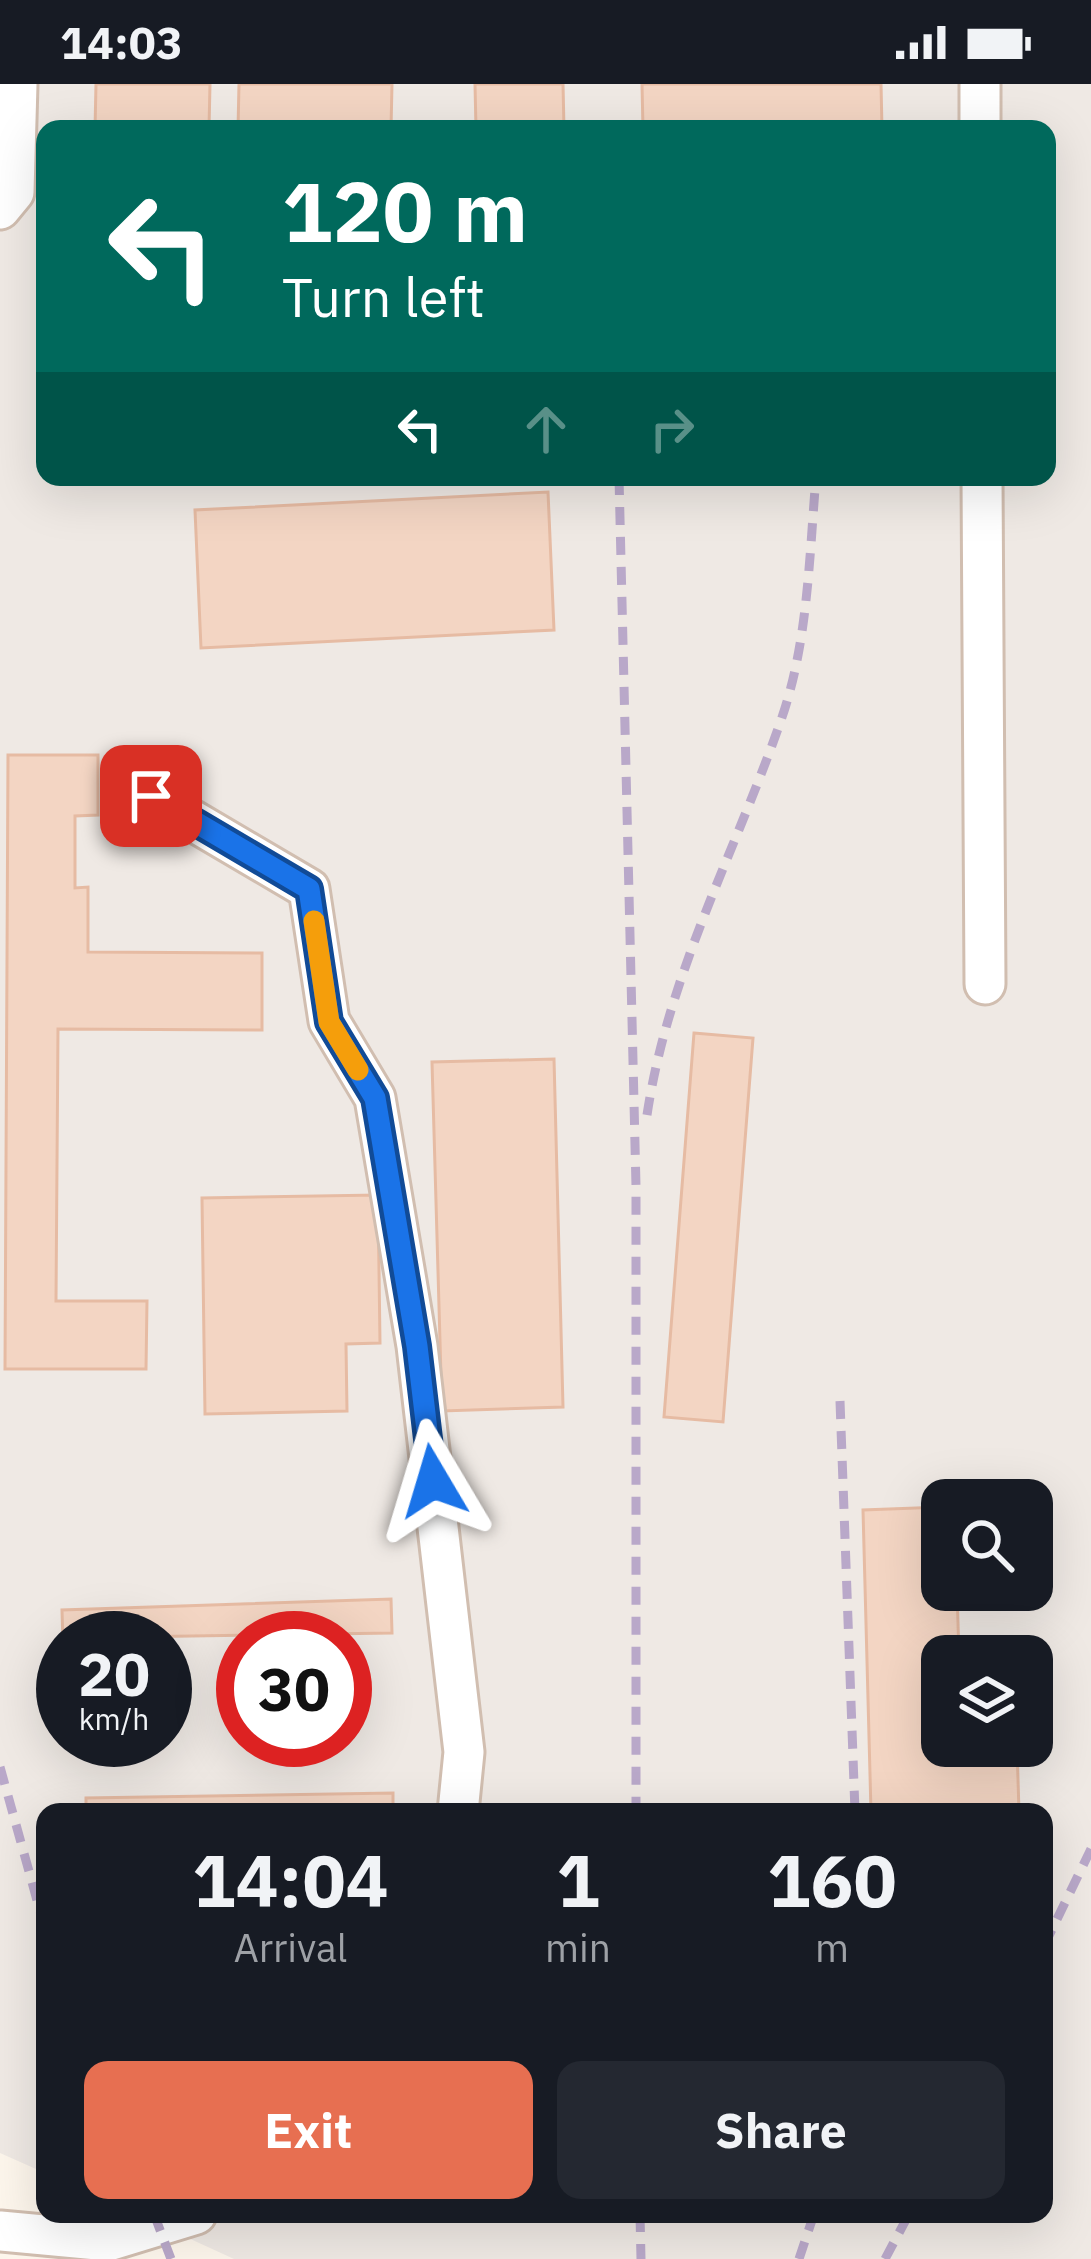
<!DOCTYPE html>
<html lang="en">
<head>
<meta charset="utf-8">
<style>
  :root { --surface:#171b24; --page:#242831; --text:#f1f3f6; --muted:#9ea1a6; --accent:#e76f51 }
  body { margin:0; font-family:"IBM Plex Sans",sans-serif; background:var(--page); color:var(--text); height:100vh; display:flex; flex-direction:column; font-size:45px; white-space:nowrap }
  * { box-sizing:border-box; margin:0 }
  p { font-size:39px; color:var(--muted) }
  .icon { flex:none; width:66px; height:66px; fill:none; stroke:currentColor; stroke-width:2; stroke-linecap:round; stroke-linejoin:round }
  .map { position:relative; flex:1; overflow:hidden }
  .side { position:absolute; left:36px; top:1719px; width:1017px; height:420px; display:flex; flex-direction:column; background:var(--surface); border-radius:24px; box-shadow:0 12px 48px #0002 }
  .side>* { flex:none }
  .banner { position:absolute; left:36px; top:36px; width:1020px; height:366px; border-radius:24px; box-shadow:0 12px 48px #0002; background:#00695c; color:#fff; overflow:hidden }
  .controls { position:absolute; left:921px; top:1395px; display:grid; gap:24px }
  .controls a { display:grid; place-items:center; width:132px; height:132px; border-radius:24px; background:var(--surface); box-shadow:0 12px 48px #0002; font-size:60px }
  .speed { position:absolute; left:36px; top:1527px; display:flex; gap:24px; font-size:60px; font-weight:700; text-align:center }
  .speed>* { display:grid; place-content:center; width:156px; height:156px; border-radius:50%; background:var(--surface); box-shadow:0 12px 48px #0002; line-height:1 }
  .speed small { font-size:30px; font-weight:400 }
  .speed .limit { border:18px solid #d22; background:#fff; color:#111 }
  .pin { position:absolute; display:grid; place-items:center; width:102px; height:102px; color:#fff; margin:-51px; border-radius:24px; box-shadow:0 6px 18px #0006 }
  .me { position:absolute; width:132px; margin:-66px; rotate:353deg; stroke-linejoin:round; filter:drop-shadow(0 0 9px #0008) }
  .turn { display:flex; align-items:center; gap:42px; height:252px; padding:0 48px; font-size:54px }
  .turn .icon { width:156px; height:156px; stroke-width:2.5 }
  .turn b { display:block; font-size:84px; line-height:102px }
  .lanes { display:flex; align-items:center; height:114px; padding:0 48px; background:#0003; justify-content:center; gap:60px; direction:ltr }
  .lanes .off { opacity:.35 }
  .eta { display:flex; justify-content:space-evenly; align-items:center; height:204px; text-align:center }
  .eta b { font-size:72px; font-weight:700; line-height:84px }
  .button { display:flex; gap:24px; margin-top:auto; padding:24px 48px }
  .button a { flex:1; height:138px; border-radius:24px; background:var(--accent); color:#fff; font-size:48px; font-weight:700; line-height:138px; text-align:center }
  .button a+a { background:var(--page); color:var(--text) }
  .status { display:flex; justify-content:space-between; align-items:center; height:84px; padding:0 60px; background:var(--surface); direction:ltr }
  .status svg { height:33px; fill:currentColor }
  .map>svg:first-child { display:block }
  .industrial { fill:#efe9e4; fill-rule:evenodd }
  .building { fill:#f3d5c3; stroke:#e6bba3; stroke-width:3 }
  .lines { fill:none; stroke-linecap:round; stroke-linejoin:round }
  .minor-casing { stroke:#d1beb0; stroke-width:45 }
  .minor { stroke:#fff; stroke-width:39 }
  .rail { stroke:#b9a8c9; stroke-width:9; stroke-dasharray:18 12; stroke-linecap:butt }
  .route-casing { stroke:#114b97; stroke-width:30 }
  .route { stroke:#1a73e8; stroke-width:21 }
  .slow { stroke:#f59e0b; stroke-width:21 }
</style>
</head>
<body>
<div class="status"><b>14:03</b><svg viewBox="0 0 49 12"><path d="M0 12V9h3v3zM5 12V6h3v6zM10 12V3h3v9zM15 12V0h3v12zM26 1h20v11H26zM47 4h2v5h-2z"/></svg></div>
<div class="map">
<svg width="1091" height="2175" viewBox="0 0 1091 2175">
  <rect width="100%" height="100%" fill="#fdf6ec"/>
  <path class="industrial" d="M 0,0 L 1091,0 L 1091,2175 L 234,2175 L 136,2130 L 1044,2130 L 1044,1728 L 45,1728 L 45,2089 L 0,2069 ZM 45,45 L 1047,45 L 1047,393 L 45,393 ZM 942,1416 L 1032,1416 L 1032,1506 L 942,1506 ZM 63,1554 L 165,1554 L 165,1656 L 63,1656 ZM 243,1554 L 345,1554 L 345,1656 L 243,1656 ZM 942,1572 L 1032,1572 L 1032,1662 L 942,1662 Z"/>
  <path class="building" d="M 96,0 L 210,0 L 209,45 L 95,45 Z
    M 239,0 L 392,0 L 391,45 L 238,45 Z
    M 475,0 L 563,0 L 564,45 L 476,45 Z
    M 642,0 L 881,0 L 882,45 L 643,45 Z
    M 548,408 L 554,546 L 201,564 L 195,426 Z
    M 8,671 L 98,671 L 98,731 L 75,732 L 75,804 L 88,803 L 88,868 L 262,869 L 262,946 L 58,945 L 56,1217 L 147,1217 L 146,1285 L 5,1285 Z
    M 694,949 L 753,954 L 723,1338 L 664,1333 Z
    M 554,975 L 563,1323 L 442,1327 L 432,978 Z
    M 378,1111 L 380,1259 L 346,1260 L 347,1327 L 205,1330 L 202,1114 Z
    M 942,1423 L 942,1506 L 957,1506 L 959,1572 L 942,1572 L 942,1662 L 1017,1662 L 1019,1728 L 871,1728 L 863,1426 Z
    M 391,1515 L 392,1549 L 63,1554 L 63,1560 L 62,1526 Z
    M 393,1709 L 393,1728 L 86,1728 L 86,1714 Z"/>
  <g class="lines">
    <defs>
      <path id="minor" d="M 980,0 L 980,45
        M 0,125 L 14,108 L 17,0
        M 982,393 L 985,900
        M 151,712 L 309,805 L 329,937 L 375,1014 L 417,1262 L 464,1668 L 458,1728
        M 0,2147 L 108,2157 L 196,2130"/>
    </defs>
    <use href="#minor" class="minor-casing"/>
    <use href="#minor" class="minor"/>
    <path class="rail" d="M 619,393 L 636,1102 L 636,1728
      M 647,1031 C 668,891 734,771 780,639 C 808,561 809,475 816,393
      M 840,1317 L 855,1728
      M 0,1683 L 45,1845
      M 1044,1862 L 1091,1765
      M 154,2130 L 171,2175
      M 640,2130 L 641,2175
      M 799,2175 L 814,2130
      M 885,2175 L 909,2130"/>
  </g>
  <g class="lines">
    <defs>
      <path id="route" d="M 151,712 L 309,805 L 329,938 L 375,1014 L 417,1262 L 433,1397"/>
    </defs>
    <use href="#route" class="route-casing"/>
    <use href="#route" class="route"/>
    <path class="slow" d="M 314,837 L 329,938 L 358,986"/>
  </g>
</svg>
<div class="controls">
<a><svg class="icon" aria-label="search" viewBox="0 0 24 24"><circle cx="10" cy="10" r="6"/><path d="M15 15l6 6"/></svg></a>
<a><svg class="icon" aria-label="layers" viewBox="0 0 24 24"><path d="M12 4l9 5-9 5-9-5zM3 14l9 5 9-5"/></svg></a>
</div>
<div class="speed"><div>20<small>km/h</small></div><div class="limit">30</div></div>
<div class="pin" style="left:151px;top:712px;background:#d93025"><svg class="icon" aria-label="arrive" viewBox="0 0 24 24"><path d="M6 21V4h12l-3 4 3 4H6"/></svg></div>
<svg class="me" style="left:433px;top:1397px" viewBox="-20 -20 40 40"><path d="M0-17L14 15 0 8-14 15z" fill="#1a73e8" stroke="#fff" stroke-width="4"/></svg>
<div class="banner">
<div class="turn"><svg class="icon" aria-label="left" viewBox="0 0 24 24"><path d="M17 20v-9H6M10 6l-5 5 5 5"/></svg><div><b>120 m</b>Turn left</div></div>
<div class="lanes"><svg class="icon" aria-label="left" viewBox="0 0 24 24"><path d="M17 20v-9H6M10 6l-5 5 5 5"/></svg><svg class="icon off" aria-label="ahead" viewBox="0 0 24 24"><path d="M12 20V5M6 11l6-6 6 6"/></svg><svg class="icon off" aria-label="right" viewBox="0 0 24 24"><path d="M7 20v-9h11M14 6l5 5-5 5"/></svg></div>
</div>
<section class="side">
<div class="eta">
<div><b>14:04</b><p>Arrival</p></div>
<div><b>1</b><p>min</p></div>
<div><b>160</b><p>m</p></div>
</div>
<div class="button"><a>Exit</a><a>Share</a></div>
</section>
</div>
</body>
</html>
